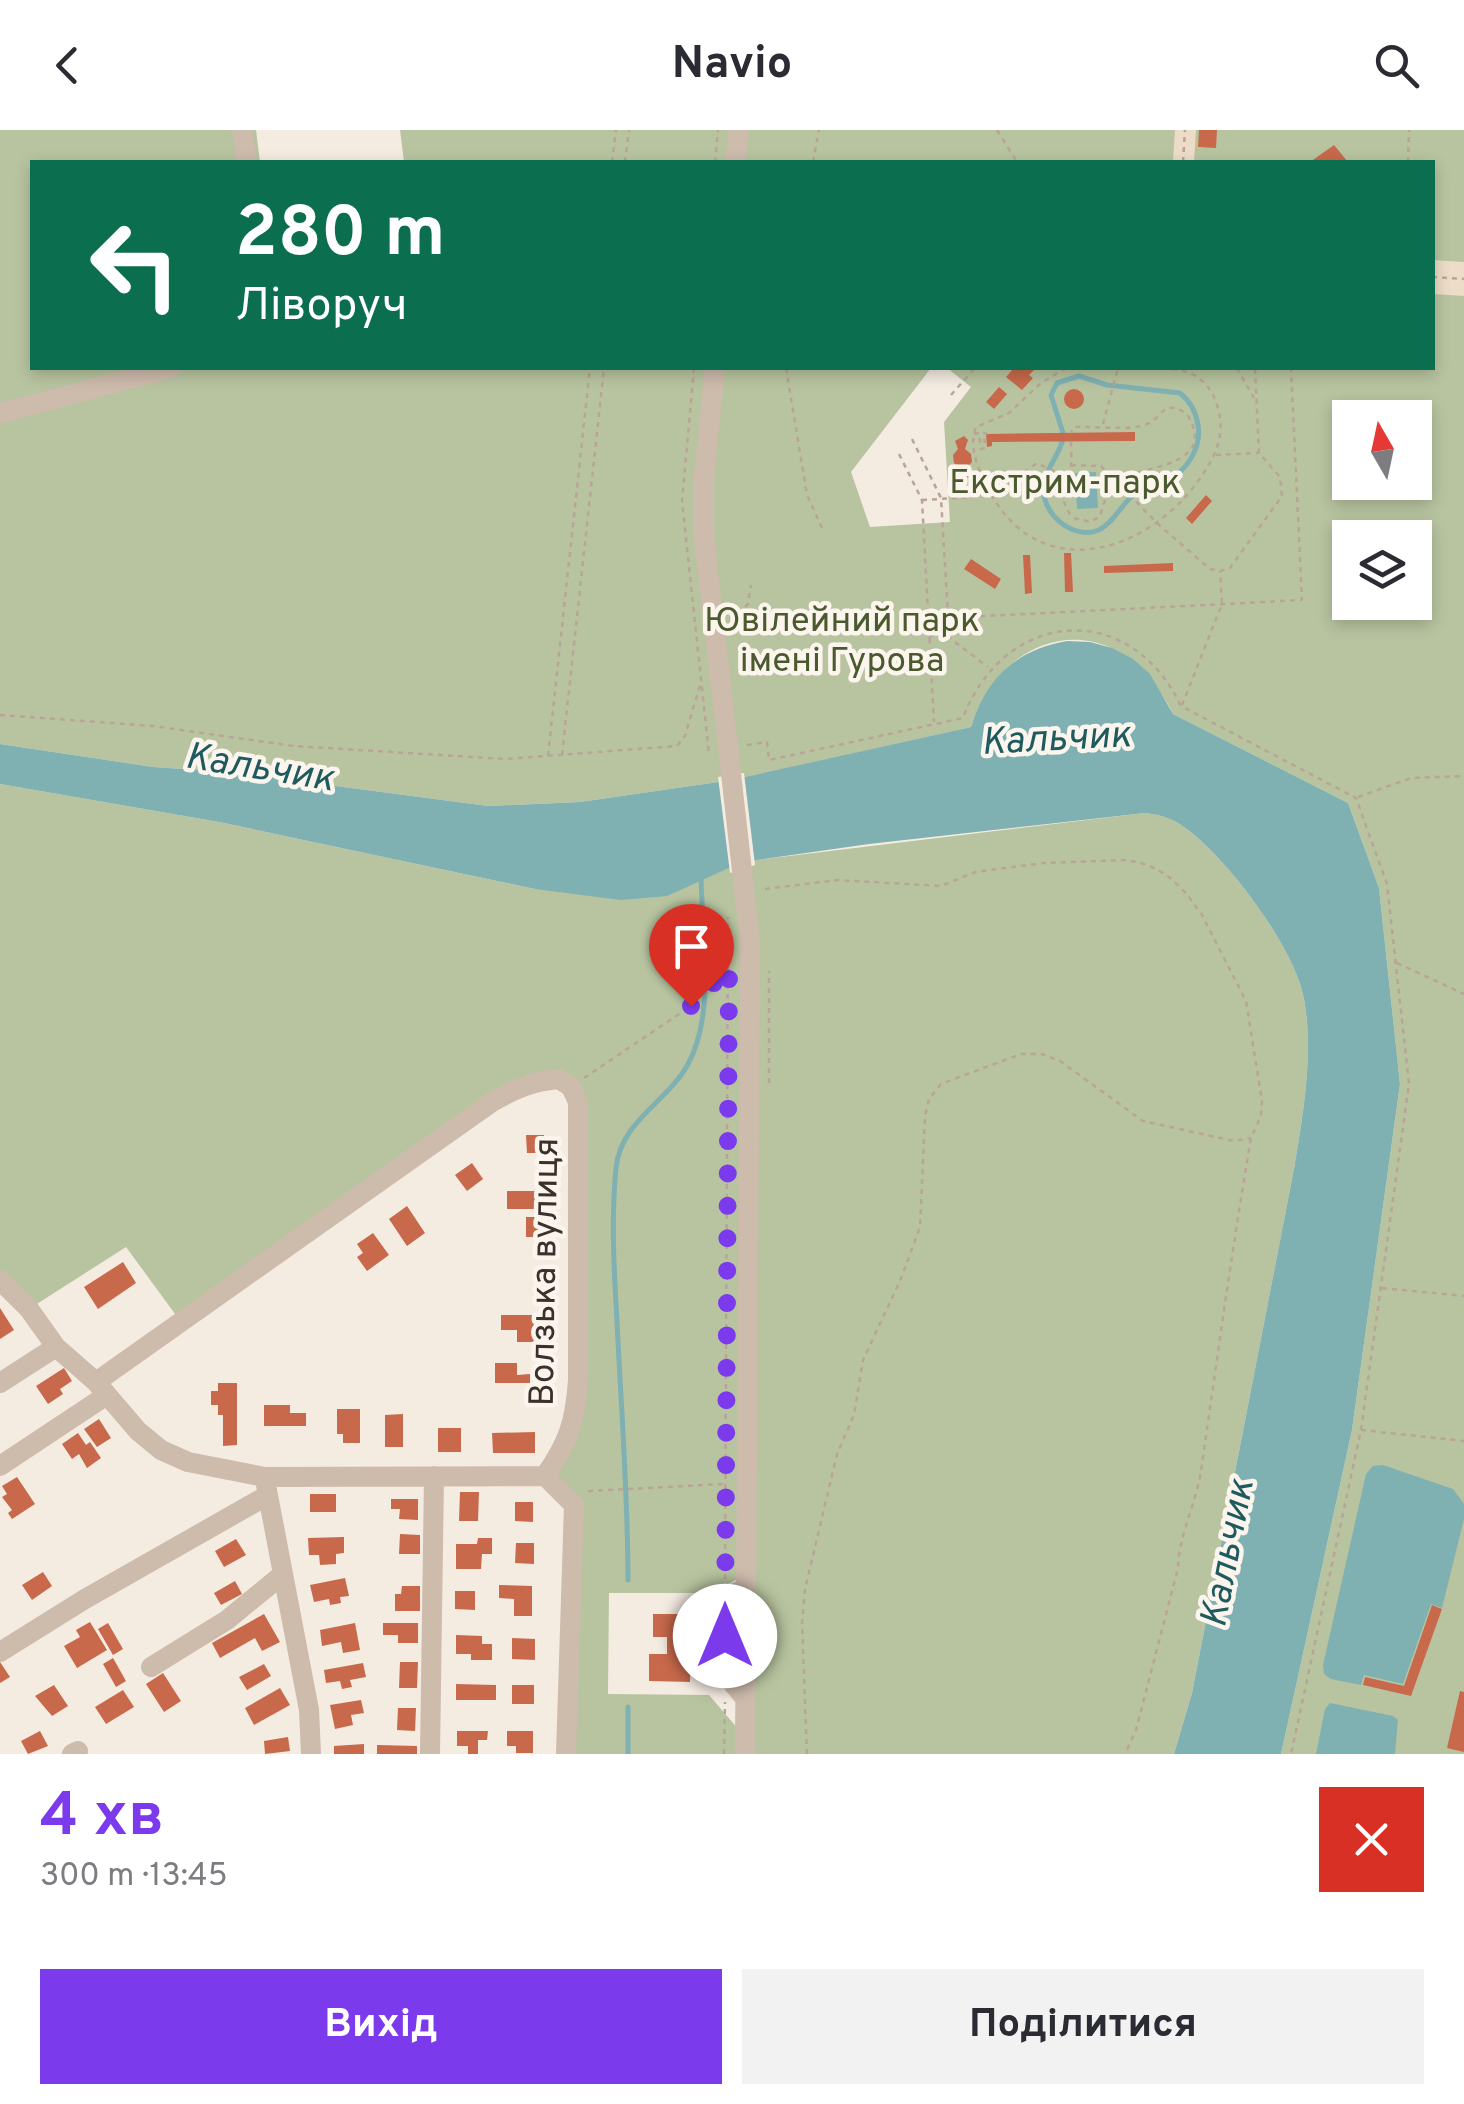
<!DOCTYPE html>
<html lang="uk">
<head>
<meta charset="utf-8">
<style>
  :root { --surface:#fff; --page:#f2f2f3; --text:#2b2b33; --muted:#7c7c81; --accent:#7c3aed }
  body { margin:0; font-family:Overpass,sans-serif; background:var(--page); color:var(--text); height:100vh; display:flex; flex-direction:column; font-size:38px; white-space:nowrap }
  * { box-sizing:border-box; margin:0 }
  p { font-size:32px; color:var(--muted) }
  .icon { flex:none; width:55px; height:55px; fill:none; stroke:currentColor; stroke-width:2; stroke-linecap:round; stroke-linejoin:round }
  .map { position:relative; height:1624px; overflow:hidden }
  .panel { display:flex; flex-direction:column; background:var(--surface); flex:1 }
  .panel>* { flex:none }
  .guide { position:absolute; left:30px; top:30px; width:1405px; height:210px; border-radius:0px; box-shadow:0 5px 15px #0003; background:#0b6e4f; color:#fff; overflow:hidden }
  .needle { width:65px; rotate:351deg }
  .controls { position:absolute; left:1332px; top:270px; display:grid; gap:20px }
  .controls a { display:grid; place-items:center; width:100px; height:100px; border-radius:0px; background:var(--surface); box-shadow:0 5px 15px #0003; font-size:50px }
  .pin { position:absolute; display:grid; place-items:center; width:85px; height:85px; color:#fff; margin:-102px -42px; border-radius:50% 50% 50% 0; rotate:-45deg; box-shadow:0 0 10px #0007 }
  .pin .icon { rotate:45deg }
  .me { position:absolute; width:110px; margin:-55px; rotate:0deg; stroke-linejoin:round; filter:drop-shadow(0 0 8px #0008) }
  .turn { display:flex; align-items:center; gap:35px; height:210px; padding:0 40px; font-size:45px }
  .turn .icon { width:130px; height:130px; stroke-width:2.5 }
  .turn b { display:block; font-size:70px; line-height:85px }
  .round { display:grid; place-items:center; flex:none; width:105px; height:105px; border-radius:0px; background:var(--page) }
  .summary { display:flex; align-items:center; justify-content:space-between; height:170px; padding:0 40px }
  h1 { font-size:60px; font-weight:700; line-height:75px; color:var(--accent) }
  .primary-button { display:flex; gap:20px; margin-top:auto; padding:20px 40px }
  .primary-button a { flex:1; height:115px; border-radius:0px; background:var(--accent); color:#fff; font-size:40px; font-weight:700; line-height:115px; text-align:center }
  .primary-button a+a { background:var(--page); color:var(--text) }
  header { display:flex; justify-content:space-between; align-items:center; height:130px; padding:0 40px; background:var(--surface); font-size:45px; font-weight:700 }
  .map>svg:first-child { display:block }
  .green { fill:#b8c4a0; fill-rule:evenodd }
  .plaza { fill:#ecdcc8 }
  .water { fill:#7fb0b2 }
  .pier { fill:#f4ebe1 }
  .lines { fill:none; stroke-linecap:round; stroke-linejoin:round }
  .stream { stroke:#7fb0b2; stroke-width:5 }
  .building { fill:#c8694b }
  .path { stroke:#b9a596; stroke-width:2.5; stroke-dasharray:5 5; stroke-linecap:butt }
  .minor { stroke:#cdbbac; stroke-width:20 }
  .route { stroke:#7c3aed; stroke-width:18; stroke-dasharray:0 32.4 }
  .labels { text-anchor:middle; stroke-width:9; stroke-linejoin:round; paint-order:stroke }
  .park-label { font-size:35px; fill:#4a5a2e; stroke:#fbf5ee }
  .street-label { font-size:35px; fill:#3b302b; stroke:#fbf5ee }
  .water-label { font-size:38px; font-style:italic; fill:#1f5a5e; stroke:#fbf5ee }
</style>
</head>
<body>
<header><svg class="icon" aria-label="back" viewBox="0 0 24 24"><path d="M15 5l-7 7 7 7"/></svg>Navio<svg class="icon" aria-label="search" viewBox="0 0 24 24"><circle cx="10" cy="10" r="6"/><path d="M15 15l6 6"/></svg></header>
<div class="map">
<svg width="1464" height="1624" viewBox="0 0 1464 1624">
  <rect width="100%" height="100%" fill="#f4ebe1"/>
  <path class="green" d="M 0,0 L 256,0 L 260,32 L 32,32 L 32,238 L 715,238 L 704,345 L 725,651 L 580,672 L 488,676 L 229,642 L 153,637 L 0,614 Z
    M 400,0 L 739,0 L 735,32 L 404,32 Z
    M 747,0 L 1464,0 L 1464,1624 L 1281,1624 L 1352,1300 L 1400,954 L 1379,758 L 1348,673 L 1173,584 C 1164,565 1155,555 1139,542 C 1130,534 1120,522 1109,517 C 1046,491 988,539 971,597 L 740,649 L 712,405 L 711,373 L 723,238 L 931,238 L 851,342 L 870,397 L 950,392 L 944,292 L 971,257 L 947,238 L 1432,238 L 1432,32 L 744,32 ZM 1350,288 L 1415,288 L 1415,352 L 1350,352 ZM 1350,408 L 1415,408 L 1415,472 L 1350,472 Z
    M 0,654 L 219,692 L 535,759 L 737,734 L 742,781 L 740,1448 L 709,1463 L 609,1463 L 608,1564 L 709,1565 L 739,1600 L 739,1624 L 566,1624 L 574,1376 L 545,1346 L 568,1313 L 571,957 L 539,950 L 181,1192 L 126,1117 L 29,1179 L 0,1150 Z
    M 1145,683 C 1159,685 1169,687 1181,695 C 1225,724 1295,818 1304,869 C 1314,924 1303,985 1294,1039 L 1192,1563 L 1174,1624 L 752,1624 L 748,731 Z"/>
  <path class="plaza" d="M 1175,0 L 1196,0 L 1194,32 L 1173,32 Z
    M 1432,130 L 1464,132 L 1464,166 L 1433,164 Z"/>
  <path class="water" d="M 1096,342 L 1098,378 L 1077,379 L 1075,343 Z
    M 1067,511 L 1090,512 L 1112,518 L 1133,529 L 1150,544 L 1173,584 L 1348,673 L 1379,758 L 1400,954 L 1352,1300 L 1281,1624 L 1174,1624 L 1192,1563 L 1294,1039 C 1303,985 1314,924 1304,869 C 1295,818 1225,724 1181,695 C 1169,687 1159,685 1145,683 L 869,714 L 742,732 L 667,766 L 621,770 L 535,759 L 219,692 L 0,654 L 0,614 L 153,637 L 229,642 L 488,676 L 580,672 L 732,650 L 971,597 C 986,548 1016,520 1067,511 Z
    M 1383,1335 L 1453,1359 L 1464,1374 L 1464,1389 L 1442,1478 L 1431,1474 L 1403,1554 L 1364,1545 L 1361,1555 L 1331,1549 L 1324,1544 L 1323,1535 L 1366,1344 L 1373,1336 Z
    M 1330,1573 L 1393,1586 L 1398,1590 L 1395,1624 L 1316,1624 L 1325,1579 Z"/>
  <path class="pier" d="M 744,643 L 755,735 L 730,743 L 718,647 Z"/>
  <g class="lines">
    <path class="stream" d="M 1062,312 C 1058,326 1046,339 1044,354 C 1039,382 1072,411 1099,400 C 1113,393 1120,377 1131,367 C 1141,358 1154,357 1166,351 C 1186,342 1202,318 1198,295 C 1196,282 1190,271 1180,263 L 1107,255 L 1079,246 L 1057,253 L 1051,265 L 1063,303
      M 628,1450 C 628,1363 621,1277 617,1191 C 614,1141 611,1088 616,1038 C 621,990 667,973 688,934 C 716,883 702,804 701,747
      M 628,1624 L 628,1577"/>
  </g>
  <path class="building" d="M 1199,0 L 1217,0 L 1216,18 L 1198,17 Z
    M 1334,15 L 1348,32 L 1310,32 Z
    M 1014,238 L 1036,238 L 1029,245 L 1033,248 L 1022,260 L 1006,247 Z
    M 999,257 L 1007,264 L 994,279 L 986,272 Z
    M1064 269a10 10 0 1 1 20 0a10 10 0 1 1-20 0Z
    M 1135,302 L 1135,311 L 992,312 L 992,316 L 987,317 L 986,304 Z
    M 964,306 L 968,310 L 965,319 L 971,324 L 972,332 L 966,338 L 970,346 L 961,351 L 957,347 L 960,338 L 954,333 L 953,325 L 958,319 L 955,311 Z
    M 1206,365 L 1212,371 L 1192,394 L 1186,388 Z
    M 1064,423 L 1071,423 L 1073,462 L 1065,462 Z
    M 1023,425 L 1030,425 L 1032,463 L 1025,464 Z
    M 971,429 L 1001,449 L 995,459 L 964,439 Z
    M 1173,433 L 1173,441 L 1104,443 L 1104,436 Z
    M 526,1005 L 544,1005 L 544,1023 L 527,1023 Z
    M 472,1033 L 483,1049 L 467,1061 L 455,1045 Z
    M 507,1061 L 540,1061 L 540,1079 L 507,1079 Z
    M 407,1076 L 425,1103 L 407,1116 L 389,1089 Z
    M 526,1087 L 552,1087 L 552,1107 L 526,1107 Z
    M 373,1103 L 389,1125 L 367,1141 L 357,1127 L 363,1123 L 357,1114 Z
    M 123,1132 L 136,1153 L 98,1179 L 84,1157 Z
    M 0,1178 L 14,1200 L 0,1209 Z
    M 501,1185 L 538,1185 L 538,1212 L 517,1212 L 517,1200 L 501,1200 Z
    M 495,1233 L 517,1233 L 517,1245 L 530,1244 L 530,1253 L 495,1253 Z
    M 64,1238 L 72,1251 L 60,1259 L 63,1264 L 48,1274 L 36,1256 Z
    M 218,1253 L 237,1253 L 237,1315 L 223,1316 L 223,1285 L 218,1285 L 218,1275 L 211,1275 L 211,1261 L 218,1261 Z
    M 264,1275 L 290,1275 L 290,1283 L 306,1283 L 306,1296 L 264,1296 Z
    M 337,1279 L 360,1279 L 360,1313 L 343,1313 L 343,1304 L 337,1304 Z
    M 403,1284 L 403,1317 L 385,1317 L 385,1285 Z
    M 99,1289 L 111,1308 L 97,1317 L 84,1299 Z
    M 438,1298 L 461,1298 L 461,1322 L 438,1322 Z
    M 535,1302 L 535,1323 L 493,1323 L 492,1303 Z
    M 78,1303 L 86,1315 L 90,1312 L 101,1328 L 87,1338 L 79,1324 L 72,1329 L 62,1314 Z
    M 17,1347 L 35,1374 L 12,1389 L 8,1383 L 12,1380 L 2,1367 L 7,1364 L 2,1356 Z
    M 460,1362 L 479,1362 L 478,1391 L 459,1391 Z
    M 310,1364 L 336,1364 L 336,1382 L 310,1382 Z
    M 391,1369 L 418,1369 L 418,1390 L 399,1389 L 400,1379 L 391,1379 Z
    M 515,1372 L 533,1372 L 533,1392 L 515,1391 Z
    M 400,1404 L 420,1405 L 420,1424 L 399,1424 Z
    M 344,1407 L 344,1423 L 336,1424 L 336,1434 L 320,1435 L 319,1425 L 309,1425 L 308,1408 Z
    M 478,1408 L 492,1408 L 492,1424 L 482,1424 L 481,1439 L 456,1439 L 456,1414 L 477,1414 Z
    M 236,1409 L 246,1425 L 224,1437 L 215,1421 Z
    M 516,1413 L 534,1413 L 534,1434 L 515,1433 Z
    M 43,1442 L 52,1456 L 32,1470 L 22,1455 Z
    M 345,1448 L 349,1466 L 340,1467 L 341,1473 L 330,1475 L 329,1469 L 314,1472 L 310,1455 Z
    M 235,1451 L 242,1464 L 221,1475 L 214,1463 Z
    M 499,1455 L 532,1456 L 532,1486 L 514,1486 L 514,1469 L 499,1468 Z
    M 402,1456 L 420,1456 L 420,1481 L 395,1481 L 395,1464 L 401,1464 Z
    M 455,1461 L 475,1461 L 475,1480 L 455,1479 Z
    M 1432,1475 L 1442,1479 L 1411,1566 L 1363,1555 L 1365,1547 L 1404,1556 Z
    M 264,1484 L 280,1512 L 262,1521 L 255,1508 L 220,1528 L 212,1513 Z
    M 653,1484 L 706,1484 L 706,1507 L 691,1507 L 690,1552 L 649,1551 L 649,1524 L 667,1524 L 667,1507 L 653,1507 Z
    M 90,1492 L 107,1520 L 77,1538 L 64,1516 L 80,1507 L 76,1500 Z
    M 108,1493 L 123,1519 L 113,1525 L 98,1499 Z
    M 355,1493 L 360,1520 L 343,1523 L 341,1512 L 322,1516 L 320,1500 Z
    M 383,1493 L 418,1493 L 418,1513 L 398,1513 L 398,1505 L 383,1505 Z
    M 456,1505 L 482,1506 L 482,1514 L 492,1514 L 492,1530 L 471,1530 L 471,1524 L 456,1524 Z
    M 512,1508 L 535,1509 L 535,1530 L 512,1529 Z
    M 113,1528 L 126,1551 L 116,1557 L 103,1534 Z
    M 0,1532 L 10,1547 L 0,1553 Z
    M 400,1532 L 418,1532 L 417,1558 L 399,1558 Z
    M 363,1533 L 366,1547 L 350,1550 L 352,1557 L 342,1559 L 340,1551 L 326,1553 L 324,1540 Z
    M 264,1534 L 271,1546 L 247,1560 L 239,1547 Z
    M 163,1543 L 181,1571 L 164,1582 L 146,1554 Z
    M 456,1554 L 496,1555 L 496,1570 L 456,1570 Z
    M 54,1555 L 68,1576 L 52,1586 L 35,1566 Z
    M 512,1555 L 534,1555 L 534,1574 L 512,1574 Z
    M 280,1558 L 290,1575 L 254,1595 L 245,1578 Z
    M 123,1560 L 134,1577 L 106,1594 L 95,1577 Z
    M 1460,1561 L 1464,1562 L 1464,1622 L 1447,1618 Z
    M 361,1570 L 364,1583 L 351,1585 L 353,1595 L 335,1599 L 330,1575 Z
    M 398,1578 L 416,1578 L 415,1601 L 397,1600 Z
    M 40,1601 L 48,1616 L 28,1624 L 21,1611 Z
    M 457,1601 L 488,1601 L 487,1610 L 478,1610 L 478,1624 L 468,1624 L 468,1616 L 457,1616 Z
    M 507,1601 L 533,1601 L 533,1623 L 516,1623 L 516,1616 L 507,1616 Z
    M 288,1607 L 290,1621 L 265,1624 L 264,1611 Z
    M 364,1614 L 364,1624 L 334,1624 L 334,1616 Z
    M 377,1615 L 417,1616 L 417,1624 L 377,1624 Z"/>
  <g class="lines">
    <path class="path" d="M 997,0 L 1017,32
      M 612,32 L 616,0
      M 625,32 L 629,0
      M 715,32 L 718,0
      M 813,32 L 819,0
      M 1183,32 L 1185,0
      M 1408,32 L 1409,0
      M 1432,147 L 1464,149
      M 694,238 L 682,371 L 709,624
      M 786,238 L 807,365 L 823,400
      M 1066,238 L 1041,253 L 1009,283 L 976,297 C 967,319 982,350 994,369 C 1044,451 1141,423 1192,359 C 1212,333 1228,308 1217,275 C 1213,262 1206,252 1194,245 C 1176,235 1154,240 1134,238
      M 1237,238 L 1254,268
      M 951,265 L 975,238
      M 1103,294 L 1118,238
      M 974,304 L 979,303 L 981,319 L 985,318 L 984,303 L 987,304
      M 912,309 L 941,368 L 948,486
      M 1071,312 C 1071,319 1072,329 1071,336 C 1068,357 1055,370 1074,388 L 1091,392 L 1100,386 C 1104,374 1106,361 1117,352 C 1139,334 1220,339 1187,284 C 1162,268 1164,287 1147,294 C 1132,301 1092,296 1074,297 L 1071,303
      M 899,324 L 922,370 L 934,592
      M 1216,325 L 1258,323
      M 1071,335 L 1101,336 L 1158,394 L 1210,439 L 1220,441 L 1230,438 L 1282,366 L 1280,347 L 1259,323 L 1255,238
      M 922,370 L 991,366 L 1037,333 L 1065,347
      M 731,491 L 748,474 L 751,455
      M 931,494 L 988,537
      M 929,508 L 948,488 L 1302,470 L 1291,238
      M 1182,575 L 1222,474 L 1220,441
      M 0,585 L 153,596 L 294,616 L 505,629 L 677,616 L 685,606 L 700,555
      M 747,615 L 767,612 L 769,630 L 963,588 C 1005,478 1130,469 1181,576 L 1356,668 L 1387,754 L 1409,954 L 1361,1300 L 1291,1624
      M 562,625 L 604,238
      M 548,626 L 590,238
      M 1358,667 L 1411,648 L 1464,646
      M 765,759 L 838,750 L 941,756 L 975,742 L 1043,733 L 1127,730 L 1148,735 L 1167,745 L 1186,763 L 1202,785 L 1246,871 L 1262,971 L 1261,986 L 1251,1008 C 1232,1119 1217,1230 1201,1341 C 1196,1374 1179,1404 1178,1438 L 1136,1600 L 1125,1624
      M 1397,833 L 1464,864
      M 584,948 L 691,876 L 729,838
      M 769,953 L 769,841
      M 1382,1158 L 1464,1166
      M 1361,1300 L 1464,1311
      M 588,1361 L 724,1354
      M 725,1449 L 728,787
      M 725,1514 L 725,1487
      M 724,1624 L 725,1572
      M 807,1624 L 802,1492 L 805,1459 L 837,1324 L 854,1285 L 863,1230 L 900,1151 L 920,1097 L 925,986 L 929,969 L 941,954 L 1021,924 L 1042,924 L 1060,931 L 1143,991 L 1234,1011 L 1251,1008"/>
    <path class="minor" d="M 242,0 L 247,32
      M 735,32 L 739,0
      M 715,238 L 704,345 L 704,406 L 750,811 L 745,1624
      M 0,283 L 171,238
      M 0,1150 L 29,1179 L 56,1217 L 96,1252 L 138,1301 L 161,1320 L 188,1332 L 265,1347 L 545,1346
      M 96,1252 L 492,972 C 515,959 533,951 559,949 L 571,957 L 578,972 L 578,1250 C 575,1292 569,1311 545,1346
      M 0,1253 L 56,1217
      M 0,1336 L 107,1265
      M 545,1346 L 574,1375 L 566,1624
      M 266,1355 L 309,1580 L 311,1624
      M 694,1484 L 746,1458
      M 694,1507 L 745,1568
      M 0,1522 L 85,1469 L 268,1365
      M 151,1537 L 227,1490 L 283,1444
      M 72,1624 L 78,1621
      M 430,1624 L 434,1346"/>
  </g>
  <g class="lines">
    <path class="route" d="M 691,876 L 729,838 L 725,1506"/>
  </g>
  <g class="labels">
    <g class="park-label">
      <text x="1065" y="363">Екстрим-парк</text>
      <text x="842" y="501">Ювілейний парк<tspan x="842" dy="40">імені Гурова</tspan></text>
    </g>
    <g class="street-label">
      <text transform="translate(543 1142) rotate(-89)" y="12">Волзька вулиця</text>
    </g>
    <g class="water-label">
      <text transform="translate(1056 607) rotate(-3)" y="13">Кальчик</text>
      <text transform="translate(260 636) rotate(9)" y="13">Кальчик</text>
      <text transform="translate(1226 1423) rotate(-79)" y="13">Кальчик</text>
    </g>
  </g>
</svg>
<div class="controls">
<a><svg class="needle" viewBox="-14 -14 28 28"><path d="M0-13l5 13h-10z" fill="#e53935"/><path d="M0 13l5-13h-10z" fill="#7c7c81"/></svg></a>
<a><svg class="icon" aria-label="layers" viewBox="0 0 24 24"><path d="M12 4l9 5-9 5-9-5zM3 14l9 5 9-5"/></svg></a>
</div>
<div class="pin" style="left:691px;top:876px;background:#d93025"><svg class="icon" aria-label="arrive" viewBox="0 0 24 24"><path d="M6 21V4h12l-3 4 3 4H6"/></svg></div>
<svg class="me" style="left:725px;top:1506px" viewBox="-20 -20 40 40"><circle r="19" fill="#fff"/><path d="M0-13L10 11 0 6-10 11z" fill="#7c3aed"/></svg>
<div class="guide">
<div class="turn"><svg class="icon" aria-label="left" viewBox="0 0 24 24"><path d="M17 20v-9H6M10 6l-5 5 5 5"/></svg><div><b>280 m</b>Ліворуч</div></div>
</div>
</div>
<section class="panel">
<div class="summary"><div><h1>4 хв</h1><p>300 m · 13:45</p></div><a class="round" style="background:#d93025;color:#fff"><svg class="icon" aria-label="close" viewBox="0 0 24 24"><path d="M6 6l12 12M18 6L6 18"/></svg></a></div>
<div class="primary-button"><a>Вихід</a><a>Поділитися</a></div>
</section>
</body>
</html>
